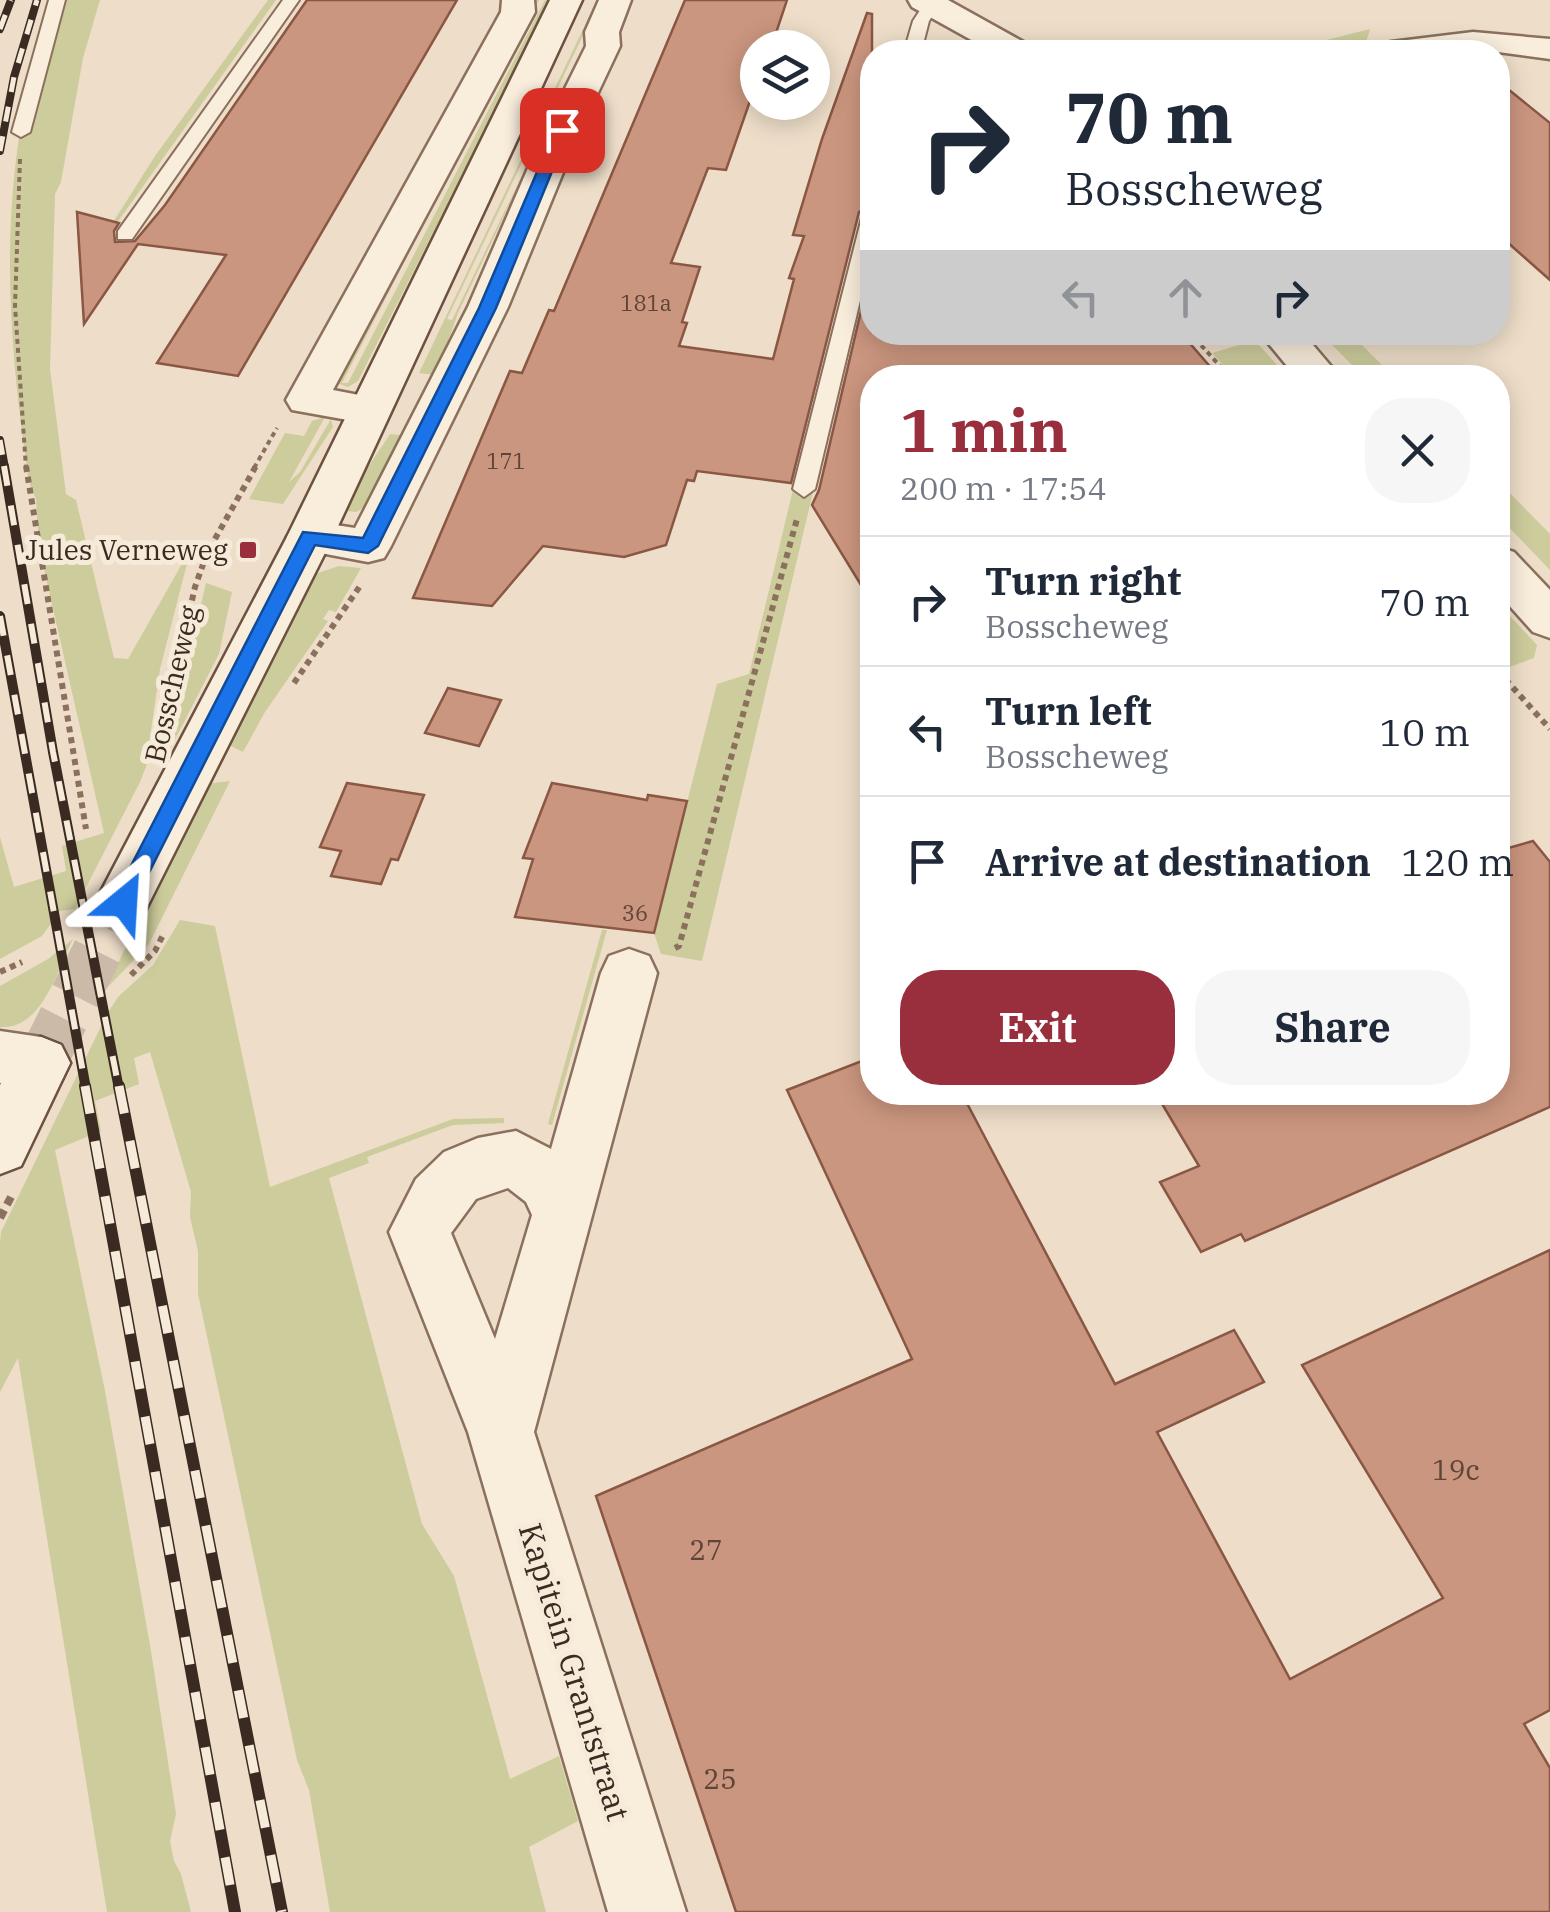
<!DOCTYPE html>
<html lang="en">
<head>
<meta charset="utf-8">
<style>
  :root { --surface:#fff; --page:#f6f6f7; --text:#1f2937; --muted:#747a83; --line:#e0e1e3; --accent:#992e3c }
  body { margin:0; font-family:"IBM Plex Serif",serif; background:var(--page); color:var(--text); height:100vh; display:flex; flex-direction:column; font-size:38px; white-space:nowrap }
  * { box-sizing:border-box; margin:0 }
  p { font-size:32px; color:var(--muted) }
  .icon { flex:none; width:55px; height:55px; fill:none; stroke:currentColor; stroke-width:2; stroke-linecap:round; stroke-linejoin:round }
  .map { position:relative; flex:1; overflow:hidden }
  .sheet { position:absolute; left:860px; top:365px; width:650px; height:740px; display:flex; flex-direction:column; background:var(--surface); border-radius:40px; box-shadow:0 5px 25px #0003 }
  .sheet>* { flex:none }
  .hud { position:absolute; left:860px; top:40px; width:650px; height:305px; border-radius:40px; box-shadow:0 5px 25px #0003; background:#fff; color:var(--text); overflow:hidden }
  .controls { position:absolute; left:740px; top:30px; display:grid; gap:20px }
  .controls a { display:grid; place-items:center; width:90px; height:90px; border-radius:50%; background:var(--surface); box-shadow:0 5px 25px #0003; font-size:50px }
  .pin { position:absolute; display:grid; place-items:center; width:85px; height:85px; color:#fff; margin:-42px; border-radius:20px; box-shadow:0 5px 15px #0006 }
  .me { position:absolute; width:110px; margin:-55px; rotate:27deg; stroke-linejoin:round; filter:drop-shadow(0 0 8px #0008) }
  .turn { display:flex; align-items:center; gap:35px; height:210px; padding:0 40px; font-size:45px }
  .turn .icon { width:130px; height:130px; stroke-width:2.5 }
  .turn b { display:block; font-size:70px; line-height:85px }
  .lanes { display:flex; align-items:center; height:95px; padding:0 40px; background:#0003; justify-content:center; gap:50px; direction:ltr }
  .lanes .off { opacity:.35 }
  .round { display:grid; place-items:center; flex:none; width:105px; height:105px; border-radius:40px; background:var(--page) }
  .head { display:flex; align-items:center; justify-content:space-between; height:170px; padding:0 40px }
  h1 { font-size:60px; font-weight:800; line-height:75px; color:var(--accent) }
  .action { display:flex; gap:20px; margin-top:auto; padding:20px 40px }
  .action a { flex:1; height:115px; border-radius:40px; background:var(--accent); color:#fff; font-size:40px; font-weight:800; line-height:115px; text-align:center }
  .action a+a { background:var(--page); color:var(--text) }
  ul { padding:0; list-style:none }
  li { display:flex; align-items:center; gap:30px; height:130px; padding:0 40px; border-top:2px solid var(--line) }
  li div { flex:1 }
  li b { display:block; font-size:38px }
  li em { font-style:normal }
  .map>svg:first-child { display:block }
  .green { fill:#cdcc9c }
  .building { fill:#cb967f; stroke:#895744; stroke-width:2.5 }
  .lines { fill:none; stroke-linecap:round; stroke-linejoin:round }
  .secondary-tunnel { stroke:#cabaa7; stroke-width:50; stroke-dasharray:50 25; stroke-linecap:butt }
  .service-casing { stroke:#8a705d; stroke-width:4 }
  .minor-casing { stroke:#8a705d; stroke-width:5 }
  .tertiary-casing { stroke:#8a705d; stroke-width:5 }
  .secondary-casing { stroke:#6c5140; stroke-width:5 }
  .path-far2 { stroke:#8a705d; stroke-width:4; stroke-dasharray:5 4; stroke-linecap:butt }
  .path-far1 { stroke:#8a705d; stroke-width:6; stroke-dasharray:6 5; stroke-linecap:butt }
  .path { stroke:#8a705d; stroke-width:8; stroke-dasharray:9 6; stroke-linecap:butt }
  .service { fill:#f9eddc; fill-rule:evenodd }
  .minor { fill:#f9eddc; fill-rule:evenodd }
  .tertiary { fill:#f9eddc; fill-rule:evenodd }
  .secondary { fill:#f9eddc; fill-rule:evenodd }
  .rail-far2-casing { stroke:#3b2a21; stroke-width:8 }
  .rail-far1-casing { stroke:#3b2a21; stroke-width:10 }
  .rail-casing { stroke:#3b2a21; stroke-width:12 }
  .rail-far2 { stroke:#f6ead8; stroke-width:5; stroke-dasharray:15; stroke-linecap:butt }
  .rail-far1 { stroke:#f6ead8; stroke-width:6; stroke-dasharray:20; stroke-linecap:butt }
  .rail { stroke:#f6ead8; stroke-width:9; stroke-dasharray:28; stroke-linecap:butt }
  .route { fill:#1a73e8; stroke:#114b97; stroke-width:2.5 }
  .poi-dot { fill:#992e3c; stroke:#f6ead8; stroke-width:4 }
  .labels { text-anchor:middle; stroke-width:10; stroke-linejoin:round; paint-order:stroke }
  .number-label { font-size:22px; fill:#5f4538 }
  .poi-label { font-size:28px; fill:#3b2a21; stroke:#f6ead8; text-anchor:end }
  .street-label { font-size:28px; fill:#3b2a21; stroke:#f6ead8 }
  .near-number-label { font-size:28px; fill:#5f4538 }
  .near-street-label { font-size:32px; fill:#3b2a21; stroke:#f6ead8 }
</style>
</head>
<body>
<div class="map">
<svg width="1550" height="1912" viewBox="0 0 1550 1912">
  <rect width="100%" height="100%" fill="#eedec9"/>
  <path class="green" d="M 56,0 L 100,0 L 83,58 L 61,182 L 55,194 L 50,369 L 66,494 L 76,500 L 114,658 L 128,659 L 191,548 L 160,669 L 148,751 L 152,751 L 140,782 L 75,909 L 60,911 L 42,936 L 0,959 L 0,837 L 14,887 L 66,871 L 62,846 L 104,833 L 39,547 L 36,499 L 29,482 C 11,362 1,245 21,125 C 27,83 44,41 56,0 Z
    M 268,0 L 276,0 L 114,227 L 110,227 L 155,156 Z
    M 527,0 L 539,0 L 342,383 L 348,383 L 545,0 L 551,0 L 358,381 L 348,387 L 334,382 Z
    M 597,0 L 600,0 L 447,319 L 452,320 L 607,0 L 458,313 L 436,375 L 419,373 Z
    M 1370,29 L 1365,46 C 1341,52 1318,56 1295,48 Z
    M 872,243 L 702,961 L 661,954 L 654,933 L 717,684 L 749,674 L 795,481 L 790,473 L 792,468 L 817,470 Z
    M 1320,333 L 1350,333 L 1394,377 L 1364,377 Z
    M 1249,342 L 1259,345 L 1288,377 L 1234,377 L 1212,353 Z
    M 325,417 L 289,482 L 300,472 L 331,419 L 333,427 L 283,504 L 249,499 L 285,433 L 304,436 L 312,421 Z
    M 390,434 L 408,436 C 381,453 384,500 356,512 L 347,511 L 343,505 Z
    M 1498,481 L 1550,534 L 1550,570 L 1498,516 Z
    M 339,566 L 361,568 L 336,612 L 329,610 L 323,619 L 328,621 L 265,712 L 243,752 L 225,743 L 312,575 Z
    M 206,583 L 232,592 L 219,654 L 165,759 Z
    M 1498,603 L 1537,645 L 1534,658 L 1498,671 Z
    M 230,781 L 149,944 L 105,990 L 205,784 Z
    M 180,920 L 215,926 L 270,1187 L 453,1119 L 504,1118 L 504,1123 L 453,1125 L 367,1157 L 369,1163 L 329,1178 L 422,1524 L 454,1576 L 510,1779 L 559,1756 L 578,1821 L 529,1847 L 546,1912 L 330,1912 L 309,1790 L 297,1760 L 198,1294 L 198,1251 L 190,1217 L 191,1192 L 150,1052 L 134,1058 L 139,1084 L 95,1101 L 101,1131 L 55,1150 L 105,1391 L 151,1651 L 176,1814 L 170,1841 L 174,1861 L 181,1874 L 191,1912 L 107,1912 L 18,1358 L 0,1392 L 0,1242 L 1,1232 L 107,1014 L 118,997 L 153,965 Z
    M 602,930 L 607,930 L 552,1125 L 548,1124 Z
    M 73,939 C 57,971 42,1030 0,1027 L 0,986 L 48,959 Z"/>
  <path class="building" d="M 307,0 L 457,0 L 238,376 L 157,363 L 226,255 L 138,244 L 84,324 L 77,212 L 119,223 L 114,231 L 115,242 L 135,241 L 165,205 Z
    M 685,0 L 787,0 L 771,48 L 758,48 L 758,78 L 726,170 L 708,168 L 671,263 L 700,267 L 682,322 L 687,323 L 679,346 L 773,359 L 794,279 L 789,278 L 804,236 L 793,235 L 822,139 L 867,13 L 872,14 L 872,203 L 859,212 L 791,483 L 697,471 L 694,481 L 687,480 L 666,545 L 624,557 L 543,546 L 492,606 L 413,598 L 510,371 L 522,373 L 549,310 L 554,311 Z
    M 1498,81 L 1550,123 L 1550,280 L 1498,234 Z
    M 872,264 L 872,332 L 1180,332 L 1220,378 L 872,378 L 872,603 L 812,505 L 819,490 Z
    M 448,688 L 501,700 L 479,746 L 425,733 Z
    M 347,783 L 424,795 L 398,860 L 391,859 L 381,884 L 331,876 L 341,851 L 320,847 Z
    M 552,783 L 647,800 L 648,795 L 687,801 L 654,933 L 515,917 L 533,859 L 523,858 Z
    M 1533,841 L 1550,862 L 1550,1107 L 1245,1241 L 1241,1234 L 1201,1252 L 1160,1182 L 1199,1166 L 1155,1092 L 1498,1092 L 1498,851 Z
    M 872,1057 L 872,1092 L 961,1092 L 1115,1384 L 1234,1330 L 1264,1382 L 1157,1432 L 1290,1679 L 1443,1598 L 1302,1365 L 1550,1250 L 1550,1710 L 1524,1724 L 1550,1768 L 1550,1912 L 736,1912 L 596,1496 L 912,1359 L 787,1090 Z"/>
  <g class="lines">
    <path class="secondary-tunnel" d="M 41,1063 L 123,901"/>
    <defs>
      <path id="service" d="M 49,0 L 65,0 L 30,132 L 21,137 L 12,132 Z
        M 283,0 L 299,0 L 132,239 L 118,239 L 118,231 Z
        M 926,1 L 940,4 L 929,21 L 921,52 L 904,52 L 913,21 Z
        M 872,207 L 872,250 L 815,489 L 804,497 L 793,489 L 863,213 Z"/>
      <path id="minor" d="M 502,0 L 534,0 L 535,12 L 333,390 L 385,400 L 391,410 L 385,420 L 370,424 L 292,410 L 286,400 L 501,12 Z
        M 599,0 L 631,0 L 619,32 L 620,46 L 580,131 L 508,307 L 391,546 L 384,558 L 368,562 L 294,548 L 287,537 L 294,526 L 310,521 L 355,528 L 468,307 L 544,131 L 586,46 L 585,32 Z
        M 1473,32 L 1550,39 L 1550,59 L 1498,52 L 1374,52 L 1379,45 L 1391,42 Z
        M 629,949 L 649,956 L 657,973 L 534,1432 L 686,1912 L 608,1912 L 468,1432 L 389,1232 L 416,1179 L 444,1152 L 478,1138 L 516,1131 L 551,1149 L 601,973 L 609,956 ZM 508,1188 L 526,1202 L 532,1215 L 495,1339 L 451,1233 L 476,1199 Z
        M 0,1031 L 41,1037 L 61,1045 L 70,1063 L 61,1081 L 41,1089 L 0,1083 Z"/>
      <path id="tertiary" d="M 908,0 L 948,0 L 1029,45 L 1034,52 L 993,52 L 912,7 Z
        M 1259,332 L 1302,332 L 1341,378 L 1297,378 Z
        M 1498,547 L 1514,552 L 1550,590 L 1550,638 L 1533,632 L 1498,593 Z"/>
      <path id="secondary" d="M 550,0 L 582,0 L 333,537 L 142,917 L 123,924 L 104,917 L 96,901 L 287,537 Z
        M 41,1037 L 61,1045 L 70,1063 L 21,1166 L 0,1174 L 0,1085 L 21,1045 Z"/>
    </defs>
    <use href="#service" class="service-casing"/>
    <use href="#minor" class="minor-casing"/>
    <use href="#tertiary" class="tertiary-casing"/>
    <use href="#secondary" class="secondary-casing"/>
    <path class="path-far2" d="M 20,159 L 15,306 L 26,468
      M 1189,332 L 1231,378
      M 254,468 L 277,428"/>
    <path class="path-far1" d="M 26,466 L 86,829
      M 1498,671 L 1550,729
      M 294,683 L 360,586
      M 170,697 L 195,587 L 207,553 L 256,466
      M 675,948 L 679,946 L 797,519
      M 0,972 L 22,962
      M 131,975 L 155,951 L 164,933"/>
    <path class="path" d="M 0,1218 L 11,1197"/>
    <use href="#service" class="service"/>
    <use href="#minor" class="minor"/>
    <use href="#tertiary" class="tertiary"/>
    <use href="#secondary" class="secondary"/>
    <defs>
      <path id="rail-far2" d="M 0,29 L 11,0
        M 0,151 L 14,77 L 37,0
        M 0,440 L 5,468"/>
      <path id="rail-far1" d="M 4,466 L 53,752 L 119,1089
        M 0,616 L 86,1089"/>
      <path id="rail" d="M 85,1086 L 235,1912
        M 119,1086 L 282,1912"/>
    </defs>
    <use href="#rail-far2" class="rail-far2-casing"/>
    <use href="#rail-far1" class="rail-far1-casing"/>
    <use href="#rail" class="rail-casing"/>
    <use href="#rail-far2" class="rail-far2"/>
    <use href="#rail-far1" class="rail-far1"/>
    <use href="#rail" class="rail"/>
  </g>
  <path class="route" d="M 562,126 L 569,130 L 496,308 L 378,546 L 368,553 L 315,545 L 131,908 L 116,908 L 112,902 L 116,895 L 303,532 L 363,538 L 479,308 L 555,130 Z"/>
  <rect class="poi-dot" x="238" y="540" width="20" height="20" rx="5"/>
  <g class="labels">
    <g class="number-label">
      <text x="646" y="311">181a</text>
      <text x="506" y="469">171</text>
      <text x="635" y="921">36</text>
    </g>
    <g class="poi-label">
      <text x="228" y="560">Jules Verneweg</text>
    </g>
    <g class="street-label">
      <text transform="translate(172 684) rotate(-77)" y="10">Bosscheweg</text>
    </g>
    <g class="near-number-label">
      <text x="1456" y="1480">19c</text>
      <text x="706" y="1560">27</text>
      <text x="720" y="1789">25</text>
    </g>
    <g class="near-street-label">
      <text transform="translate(574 1672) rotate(73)" y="11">Kapitein Grantstraat</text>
    </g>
  </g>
</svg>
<div class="controls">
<a><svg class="icon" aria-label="layers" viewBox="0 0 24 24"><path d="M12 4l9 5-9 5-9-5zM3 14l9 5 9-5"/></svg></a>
</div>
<div class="pin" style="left:562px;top:130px;background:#d93025"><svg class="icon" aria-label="arrive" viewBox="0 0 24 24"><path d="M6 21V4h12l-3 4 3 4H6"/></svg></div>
<svg class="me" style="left:124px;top:902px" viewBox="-20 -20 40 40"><path d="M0-17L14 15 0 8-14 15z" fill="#1a73e8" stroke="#fff" stroke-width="4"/></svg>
<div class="hud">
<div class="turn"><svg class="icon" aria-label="right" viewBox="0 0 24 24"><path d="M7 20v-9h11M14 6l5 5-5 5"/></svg><div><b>70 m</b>Bosscheweg</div></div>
<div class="lanes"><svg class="icon off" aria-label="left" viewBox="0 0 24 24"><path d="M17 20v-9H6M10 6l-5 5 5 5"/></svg><svg class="icon off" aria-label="ahead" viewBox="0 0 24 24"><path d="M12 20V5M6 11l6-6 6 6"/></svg><svg class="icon" aria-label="right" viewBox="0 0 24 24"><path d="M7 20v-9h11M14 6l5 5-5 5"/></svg></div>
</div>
<section class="sheet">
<div class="head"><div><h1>1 min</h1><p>200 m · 17:54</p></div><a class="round"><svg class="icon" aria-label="close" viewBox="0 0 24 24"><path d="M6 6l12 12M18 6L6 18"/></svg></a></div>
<ul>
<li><svg class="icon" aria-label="right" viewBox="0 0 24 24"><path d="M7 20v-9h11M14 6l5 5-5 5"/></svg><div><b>Turn right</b><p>Bosscheweg</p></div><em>70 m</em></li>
<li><svg class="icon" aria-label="left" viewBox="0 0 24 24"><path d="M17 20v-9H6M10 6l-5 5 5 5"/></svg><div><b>Turn left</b><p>Bosscheweg</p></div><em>10 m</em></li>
<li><svg class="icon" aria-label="arrive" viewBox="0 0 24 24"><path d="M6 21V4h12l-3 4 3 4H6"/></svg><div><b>Arrive at destination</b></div><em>120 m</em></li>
</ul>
<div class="action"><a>Exit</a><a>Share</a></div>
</section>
</div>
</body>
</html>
